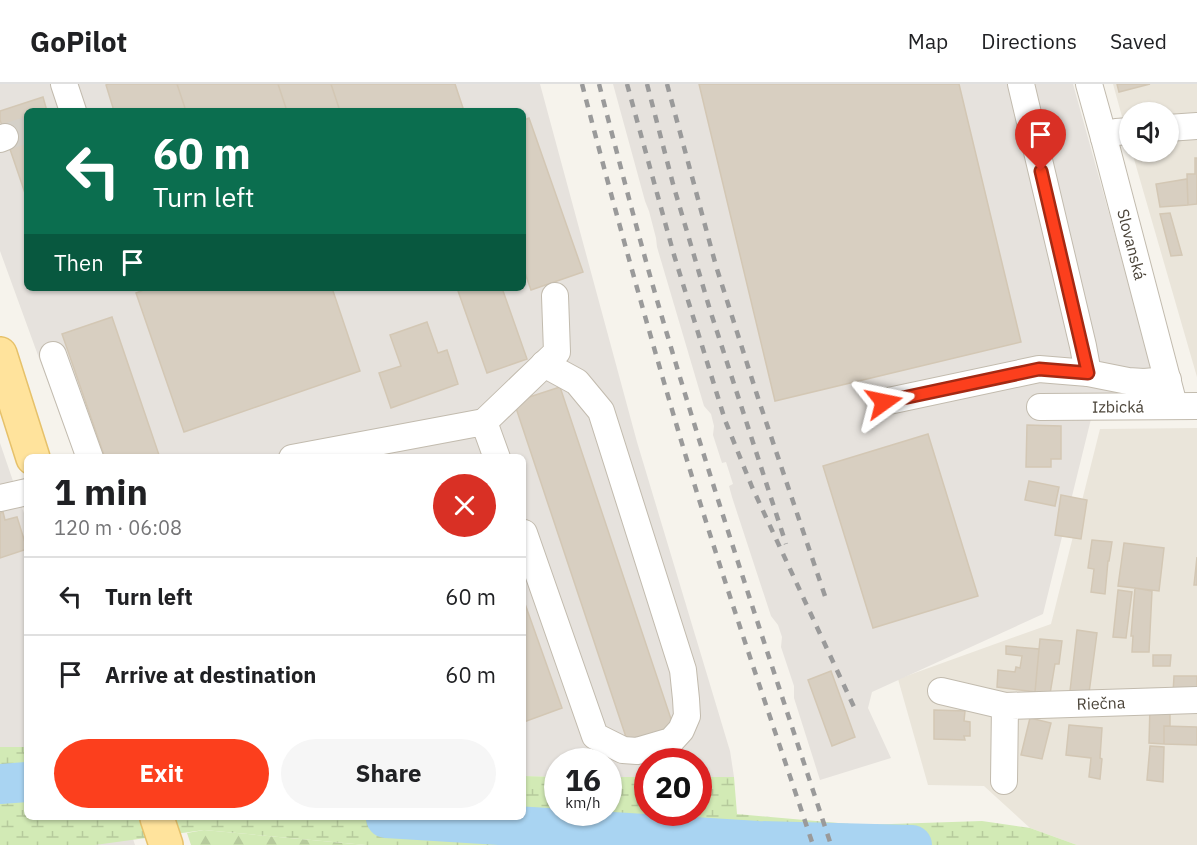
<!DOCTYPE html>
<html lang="en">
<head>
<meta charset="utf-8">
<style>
  :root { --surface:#fff; --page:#f6f6f6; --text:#202124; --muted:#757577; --line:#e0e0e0; --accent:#fc3f1d }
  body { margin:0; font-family:"IBM Plex Sans",sans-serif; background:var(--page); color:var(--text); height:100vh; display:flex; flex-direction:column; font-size:22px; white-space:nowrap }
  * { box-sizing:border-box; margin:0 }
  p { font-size:20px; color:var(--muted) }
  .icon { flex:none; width:33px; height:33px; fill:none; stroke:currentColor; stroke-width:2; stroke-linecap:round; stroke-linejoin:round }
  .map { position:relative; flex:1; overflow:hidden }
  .drawer { position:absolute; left:24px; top:370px; width:502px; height:366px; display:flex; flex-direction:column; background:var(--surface); border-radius:9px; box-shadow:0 2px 4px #0004 }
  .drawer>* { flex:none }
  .guide { position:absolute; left:24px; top:24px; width:502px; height:183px; border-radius:9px; box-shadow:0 2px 4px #0004; background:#0b6e4f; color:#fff; overflow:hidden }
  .fabs { position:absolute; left:1119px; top:18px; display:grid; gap:12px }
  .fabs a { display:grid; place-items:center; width:60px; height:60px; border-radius:50%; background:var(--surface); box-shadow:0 2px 4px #0004; font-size:30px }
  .speed { position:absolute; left:544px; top:664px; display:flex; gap:12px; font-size:30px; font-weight:700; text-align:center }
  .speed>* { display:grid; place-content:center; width:78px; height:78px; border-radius:50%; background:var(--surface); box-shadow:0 2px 4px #0004; line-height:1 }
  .speed small { font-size:15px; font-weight:400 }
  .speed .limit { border:9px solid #d22; background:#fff; color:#111 }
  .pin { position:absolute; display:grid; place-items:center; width:51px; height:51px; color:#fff; margin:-62px -26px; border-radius:50% 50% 50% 0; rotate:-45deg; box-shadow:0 0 6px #0007 }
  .pin .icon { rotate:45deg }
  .me { position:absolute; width:66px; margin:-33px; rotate:78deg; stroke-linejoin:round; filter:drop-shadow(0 0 4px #0008) }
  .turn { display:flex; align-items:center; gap:21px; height:126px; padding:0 30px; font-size:27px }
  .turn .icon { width:78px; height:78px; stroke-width:2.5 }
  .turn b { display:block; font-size:42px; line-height:51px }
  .then { display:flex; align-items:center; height:57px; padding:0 30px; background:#0003; gap:12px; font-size:22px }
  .round { display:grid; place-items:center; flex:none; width:63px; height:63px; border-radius:32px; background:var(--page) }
  .summary { display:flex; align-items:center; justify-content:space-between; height:102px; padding:0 30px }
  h1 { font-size:36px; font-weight:700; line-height:45px }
  .action { display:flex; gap:12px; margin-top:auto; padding:12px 30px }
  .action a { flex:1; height:69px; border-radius:36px; background:var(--accent); color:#fff; font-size:24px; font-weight:700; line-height:69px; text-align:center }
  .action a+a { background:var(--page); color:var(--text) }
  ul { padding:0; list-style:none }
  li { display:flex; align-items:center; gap:18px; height:78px; padding:0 30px; border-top:2px solid var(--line) }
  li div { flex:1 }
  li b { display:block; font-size:22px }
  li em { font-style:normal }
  header { display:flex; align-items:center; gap:36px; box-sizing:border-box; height:84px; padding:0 30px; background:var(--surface); border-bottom:2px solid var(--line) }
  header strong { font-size:28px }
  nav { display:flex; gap:33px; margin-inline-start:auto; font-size:21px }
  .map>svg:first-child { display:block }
  .residential { fill:#eae5da }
  .industrial { fill:#e6e2dd; fill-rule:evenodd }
  .forest { fill:url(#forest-firs) }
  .wetland { fill:url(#wetland-marsh) }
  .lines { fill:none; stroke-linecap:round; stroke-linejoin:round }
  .river { stroke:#a9d4f2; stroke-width:40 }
  .building { fill:#d8cfc1; stroke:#d3c7b4; stroke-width:1.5 }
  .minor-tunnel { stroke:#d4d0c8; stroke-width:26; stroke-dasharray:26 13; stroke-linecap:butt }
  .minor-casing { stroke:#c2bbae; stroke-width:28 }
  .major-casing { stroke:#e6c16a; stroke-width:36 }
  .minor { stroke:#fff; stroke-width:26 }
  .major { stroke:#ffe39c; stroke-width:33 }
  .rail { stroke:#9a9a9a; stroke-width:4.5; stroke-dasharray:8 8; stroke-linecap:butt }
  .route-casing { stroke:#a42913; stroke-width:15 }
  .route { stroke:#fc3f1d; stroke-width:10 }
  .labels { text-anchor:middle; stroke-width:5; stroke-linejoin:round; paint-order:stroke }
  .street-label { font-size:16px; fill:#4b4439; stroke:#fff }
</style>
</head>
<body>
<header>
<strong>GoPilot</strong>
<nav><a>Map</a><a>Directions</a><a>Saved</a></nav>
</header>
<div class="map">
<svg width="1197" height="761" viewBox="0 0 1197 761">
  <defs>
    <pattern id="forest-firs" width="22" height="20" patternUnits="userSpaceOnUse" patternTransform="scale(1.5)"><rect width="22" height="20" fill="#d2eab5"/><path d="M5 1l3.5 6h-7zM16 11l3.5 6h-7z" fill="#b6ca9c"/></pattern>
    <pattern id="wetland-marsh" width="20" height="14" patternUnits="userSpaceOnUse" patternTransform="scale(1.5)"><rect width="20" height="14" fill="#d2eab5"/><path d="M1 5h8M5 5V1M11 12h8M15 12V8" fill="none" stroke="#b6ca9c"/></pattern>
  </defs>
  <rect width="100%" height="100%" fill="#f6f3ec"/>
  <path class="residential" d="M 1113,0 L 1197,0 L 1197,293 L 1132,68 L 1168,68 L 1168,28 L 1130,28 L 1129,58 Z
    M 1197,344 L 1197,761 L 1077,761 L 1030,744 L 984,702 L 928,701 L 898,595 L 1051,540 L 1100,345 Z"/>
  <path class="industrial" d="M 0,0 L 540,0 L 637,358 L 730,667 L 734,693 L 699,693 L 699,678 L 648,678 L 648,693 L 609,693 L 609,678 L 558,678 L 558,693 L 524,692 L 524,374 L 75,373 L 0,167 ZM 27,27 L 524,27 L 524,204 L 27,204 Z
    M 613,0 L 1073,0 L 1166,334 L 1091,335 L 1043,530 L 872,608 L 868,624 L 891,674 L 820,696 L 794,614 L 794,602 L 781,563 L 782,553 L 778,541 L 771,532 L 732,413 L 729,402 L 733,400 L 726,378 L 722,379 L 713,351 L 714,342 L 711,330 L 704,322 L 657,163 L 656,154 L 649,127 L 645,117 Z
    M 0,359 L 27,438 L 27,734 L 126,734 L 135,761 L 0,761 Z"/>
  <path class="forest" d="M 204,746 L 366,761 L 191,761 L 187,749 Z"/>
  <path class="wetland" d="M 0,663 L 27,663 L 27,734 L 524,734 L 524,692 L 558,693 L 558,729 L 609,729 L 609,693 L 648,693 L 648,729 L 699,729 L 699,693 L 734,693 L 737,730 L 861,741 L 982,737 L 1030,744 L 1077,761 L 366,761 L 204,746 L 95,761 L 0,761 Z"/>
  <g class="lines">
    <path class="river" d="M 0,700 L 27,698
      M 386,734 L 758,757 L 912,761"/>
  </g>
  <path class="building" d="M 108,0 L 177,0 L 186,27 L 114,27 L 106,1 Z
    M 177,0 L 278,0 L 287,27 L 186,27 Z
    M 278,0 L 331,0 L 340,27 L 287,27 Z
    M 331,0 L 455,0 L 464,27 L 340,27 Z
    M 699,0 L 959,0 L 1021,258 L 775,317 Z
    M 1117,0 L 1150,0 L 1119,8 Z
    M 43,13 L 47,27 L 27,27 L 27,115 L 0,36 L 0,27 Z
    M 529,34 L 583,188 L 531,206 L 524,186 L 524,36 Z
    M 1195,74 L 1197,74 L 1197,120 L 1188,121 L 1187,90 L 1195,90 Z
    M 1187,95 L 1188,121 L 1160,123 L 1156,100 Z
    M 1170,129 L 1182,171 L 1171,172 L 1160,130 Z
    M 149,204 L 332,204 L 360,287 L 184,348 L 136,209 Z
    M 457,204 L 502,204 L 527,275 L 487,289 Z
    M 112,233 L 160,374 L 105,374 L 62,250 Z
    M 427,238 L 438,269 L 447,266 L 458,300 L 391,324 L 379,289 L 401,282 L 390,251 Z
    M 560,303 L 674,644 L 628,659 L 514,318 Z
    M 1027,341 L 1061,342 L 1061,375 L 1051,375 L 1051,383 L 1026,383 Z
    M 928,350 L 978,512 L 873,544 L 823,382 Z
    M 1029,397 L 1059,403 L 1055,422 L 1025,416 Z
    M 1061,411 L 1087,416 L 1081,455 L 1055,451 Z
    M 3,428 L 5,436 L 17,433 L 27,465 L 0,474 L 0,429 Z
    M 1092,456 L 1112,458 L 1109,477 L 1108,477 L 1105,510 L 1091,508 L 1094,485 L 1088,484 Z
    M 1124,459 L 1164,464 L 1159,507 L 1118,502 Z
    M 1197,473 L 1197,501 L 1194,501 Z
    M 1135,504 L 1152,507 L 1149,568 L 1132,568 L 1133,552 L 1131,552 Z
    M 1118,506 L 1132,508 L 1126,554 L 1113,553 Z
    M 524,517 L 562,624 L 524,638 Z
    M 1077,546 L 1097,549 L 1089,609 L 1070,607 Z
    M 1040,555 L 1062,557 L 1059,580 L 1055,580 L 1050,610 L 1035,608 Z
    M 1006,562 L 1039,565 L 1035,608 L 997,603 L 998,586 L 1015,588 L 1016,583 L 1020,584 L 1022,572 L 1006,570 Z
    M 1153,571 L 1171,571 L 1170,582 L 1153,582 Z
    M 831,587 L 855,653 L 832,662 L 808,596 Z
    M 1174,592 L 1197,592 L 1197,610 L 1173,610 Z
    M 1150,622 L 1170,622 L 1170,642 L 1164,642 L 1164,660 L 1149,659 Z
    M 934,626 L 965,627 L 964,637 L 970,638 L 970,652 L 964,652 L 965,656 L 934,655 Z
    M 1030,634 L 1051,639 L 1042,675 L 1021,671 Z
    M 1069,641 L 1102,644 L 1100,674 L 1102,675 L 1100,695 L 1089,693 L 1091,674 L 1066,671 Z
    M 1164,642 L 1197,643 L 1197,661 L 1164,660 Z
    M 1150,662 L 1164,663 L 1163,698 L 1147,696 Z"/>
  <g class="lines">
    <path class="minor-tunnel" d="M 5,53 L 27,46"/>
    <defs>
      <g id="minor">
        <path d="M 64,0 L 73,27"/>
        <path d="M 1021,0 L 1083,262 L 1088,289 L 1128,297 L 1144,298 L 1168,296"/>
        <path id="s1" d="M 1089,0 L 1104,54 L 1174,321"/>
        <path d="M 1168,44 L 1197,42"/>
        <path d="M 1104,54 L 1116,48 L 1130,47"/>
        <path d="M 0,55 L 5,53"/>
        <path d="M 53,271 L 90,374"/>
        <path d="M 884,318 L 1039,285 L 1088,289"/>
        <path id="s2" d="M 1040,323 L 1197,322"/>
        <path d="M 484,338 L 557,268 L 555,212"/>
        <path d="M 292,374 L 484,338 L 497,374"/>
        <path d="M 0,414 L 27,408"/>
        <path d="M 524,449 L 595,652 L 623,666 L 637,667 L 671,657 L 681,646 L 687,632 L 686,615 L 683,586 L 601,327 L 577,298 L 544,280"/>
        <path d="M 941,607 L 1005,622"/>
        <path id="s3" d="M 1004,697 L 1005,622 L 1197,616"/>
      </g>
      <path id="major" d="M 0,270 L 33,374
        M 157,734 L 166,761"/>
    </defs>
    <use href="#minor" class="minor-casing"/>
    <use href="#major" class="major-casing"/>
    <use href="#minor" class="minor"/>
    <use href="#major" class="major"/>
    <path class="rail" d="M 582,0 C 612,116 644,231 678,346 C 719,485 767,623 813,761
      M 599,0 C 621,84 642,167 667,250 C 718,422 775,591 831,761
      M 627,0 L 674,171 L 725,336 L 752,403 L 854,623
      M 647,0 L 673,100 L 710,226 L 786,460
      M 667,0 L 716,182 L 759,317 L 826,515"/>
  </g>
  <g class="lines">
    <defs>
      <path id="route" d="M 884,318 L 1039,285 L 1088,289 L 1041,87"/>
    </defs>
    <use href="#route" class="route-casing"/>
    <use href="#route" class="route"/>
  </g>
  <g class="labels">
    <g class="street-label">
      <text dy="6" stroke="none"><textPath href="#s1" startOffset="166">Slovanská</textPath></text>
      <text dy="6" stroke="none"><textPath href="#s2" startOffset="78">Izbická</textPath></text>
      <text dy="6" stroke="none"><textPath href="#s3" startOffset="171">Riečna</textPath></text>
    </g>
  </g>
</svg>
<div class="fabs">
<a><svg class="icon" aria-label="sound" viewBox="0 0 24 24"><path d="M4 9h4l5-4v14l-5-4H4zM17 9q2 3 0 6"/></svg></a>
</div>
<div class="speed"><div>16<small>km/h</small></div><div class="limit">20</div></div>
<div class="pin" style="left:1041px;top:87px;background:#d93025"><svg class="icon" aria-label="arrive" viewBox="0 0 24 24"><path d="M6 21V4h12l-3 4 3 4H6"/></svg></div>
<svg class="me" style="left:884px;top:318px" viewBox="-20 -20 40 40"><path d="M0-17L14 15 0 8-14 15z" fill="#fc3f1d" stroke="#fff" stroke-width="4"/></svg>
<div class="guide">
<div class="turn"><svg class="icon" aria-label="left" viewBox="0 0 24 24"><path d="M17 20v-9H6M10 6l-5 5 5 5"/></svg><div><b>60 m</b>Turn left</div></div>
<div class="then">Then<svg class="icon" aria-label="arrive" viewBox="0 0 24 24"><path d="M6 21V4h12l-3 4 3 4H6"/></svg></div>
</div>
<section class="drawer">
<div class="summary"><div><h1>1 min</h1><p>120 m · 06:08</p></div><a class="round" style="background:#d93025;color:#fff"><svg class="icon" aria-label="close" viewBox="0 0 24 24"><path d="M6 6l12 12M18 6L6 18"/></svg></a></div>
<ul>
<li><svg class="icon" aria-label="left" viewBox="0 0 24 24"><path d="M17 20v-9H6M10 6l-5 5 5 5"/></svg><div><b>Turn left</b></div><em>60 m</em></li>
<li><svg class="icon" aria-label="arrive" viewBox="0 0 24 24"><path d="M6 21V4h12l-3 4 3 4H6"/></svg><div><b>Arrive at destination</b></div><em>60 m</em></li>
</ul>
<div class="action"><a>Exit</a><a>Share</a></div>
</section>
</div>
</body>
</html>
